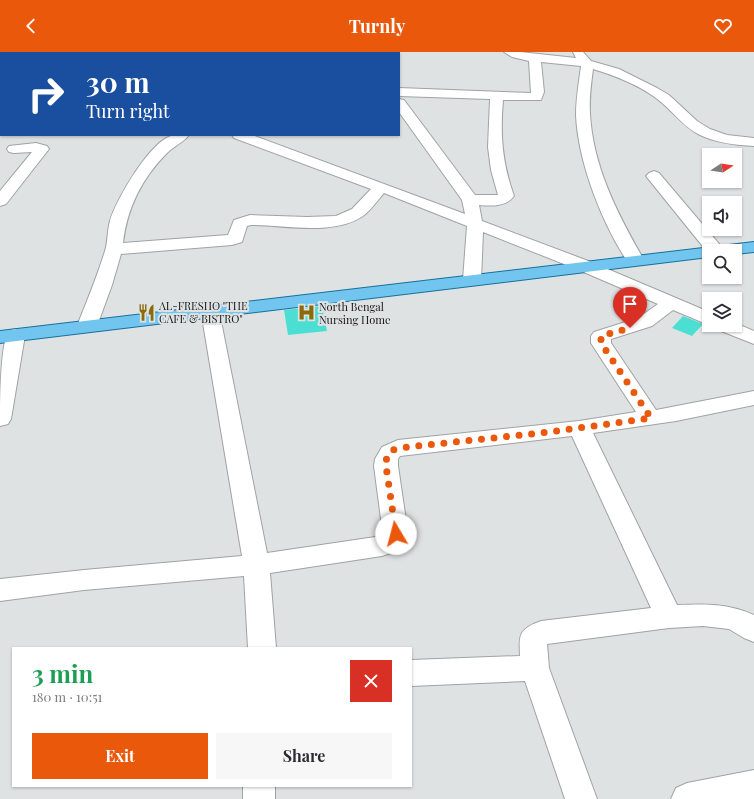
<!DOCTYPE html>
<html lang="en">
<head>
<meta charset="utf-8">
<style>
  :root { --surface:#fff; --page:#f7f7f7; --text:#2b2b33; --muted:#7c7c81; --accent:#ea580c }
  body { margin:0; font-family:"Playfair Display",serif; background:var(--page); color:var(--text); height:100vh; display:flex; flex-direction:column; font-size:15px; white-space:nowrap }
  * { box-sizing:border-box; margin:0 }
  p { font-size:13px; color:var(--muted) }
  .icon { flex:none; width:22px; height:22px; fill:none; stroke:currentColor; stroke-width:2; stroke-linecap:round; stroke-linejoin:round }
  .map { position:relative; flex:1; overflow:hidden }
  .details { position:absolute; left:12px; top:595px; width:400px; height:140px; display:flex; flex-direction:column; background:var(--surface); border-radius:0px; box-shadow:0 1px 3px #0004 }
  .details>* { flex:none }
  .hud { position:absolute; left:0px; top:0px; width:400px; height:84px; box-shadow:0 1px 3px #0004; background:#1a4fa0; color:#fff; overflow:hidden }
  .needle { width:26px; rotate:78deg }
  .controls { position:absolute; left:702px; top:96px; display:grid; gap:8px }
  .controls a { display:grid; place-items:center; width:40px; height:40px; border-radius:0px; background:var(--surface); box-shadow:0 1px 3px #0004; font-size:20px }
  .pin { position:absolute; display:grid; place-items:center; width:34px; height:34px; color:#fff; margin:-41px -17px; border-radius:50% 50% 50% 0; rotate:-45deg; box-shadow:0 0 4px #0007 }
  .pin .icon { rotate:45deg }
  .me { position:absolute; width:44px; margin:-22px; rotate:352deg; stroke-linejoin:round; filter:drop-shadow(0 0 3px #0008) }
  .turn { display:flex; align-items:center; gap:14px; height:84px; padding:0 20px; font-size:18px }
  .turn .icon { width:52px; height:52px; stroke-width:2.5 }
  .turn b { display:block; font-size:28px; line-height:34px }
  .round { display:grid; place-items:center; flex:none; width:42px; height:42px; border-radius:0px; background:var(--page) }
  .head { display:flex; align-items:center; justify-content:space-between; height:68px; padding:0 20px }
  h1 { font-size:24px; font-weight:700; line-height:30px; color:#1e9e55 }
  .button { display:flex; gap:8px; margin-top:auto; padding:8px 20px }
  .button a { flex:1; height:46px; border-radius:0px; background:var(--accent); color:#fff; font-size:16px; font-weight:700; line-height:46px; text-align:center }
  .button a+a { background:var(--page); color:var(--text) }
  header { display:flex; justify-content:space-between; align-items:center; height:52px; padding:0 20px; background:var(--accent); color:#fff; font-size:18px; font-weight:700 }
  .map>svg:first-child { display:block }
  .building { fill:#4bdfd4 }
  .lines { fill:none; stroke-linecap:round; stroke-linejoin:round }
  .minor-casing { stroke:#9fa3a4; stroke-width:2 }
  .major-casing { stroke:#15709d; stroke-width:2 }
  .minor { fill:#fff; fill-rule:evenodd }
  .major { fill:#72c5ef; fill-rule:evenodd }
  .route { stroke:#ea580c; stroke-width:7; stroke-dasharray:0 12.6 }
  .labels { text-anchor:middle; stroke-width:4; stroke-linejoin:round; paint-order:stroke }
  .poi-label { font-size:11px; fill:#161818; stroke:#dfe2e3; text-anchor:start }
</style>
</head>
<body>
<header><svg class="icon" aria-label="back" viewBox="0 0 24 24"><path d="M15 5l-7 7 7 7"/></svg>Turnly<svg class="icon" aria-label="heart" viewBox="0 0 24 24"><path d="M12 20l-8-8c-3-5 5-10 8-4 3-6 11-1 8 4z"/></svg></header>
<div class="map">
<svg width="754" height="747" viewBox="0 0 754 747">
  <rect width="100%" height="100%" fill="#dfe2e3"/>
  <path class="building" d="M 322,254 L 327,279 L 288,283 L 284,258 Z
    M 683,264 L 703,272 L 692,284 L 672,276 Z"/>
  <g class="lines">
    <defs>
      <path id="minor" d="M 504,0 L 520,0 L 576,6 L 573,0 L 583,0 L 591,9 L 619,17 L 657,36 L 669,43 L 697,69 L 710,77 L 727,83 L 754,86 L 754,94 C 736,93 717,91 700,83 C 685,76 674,61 661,50 C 642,34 616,24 593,17 C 591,32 589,47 590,62 C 593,115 618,163 644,208 L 641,212 L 635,213 L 629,212 C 602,172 578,110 576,63 C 576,46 579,30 581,14 L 541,10 L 544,40 L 541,48 L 503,48 C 500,83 502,110 514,144 C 506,155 491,154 479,153 L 482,169 L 591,210 L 709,260 L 709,273 L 673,258 L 652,274 L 611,287 L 611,291 L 656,358 L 754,339 L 754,353 L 676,369 L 593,381 L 677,553 C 706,552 727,551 754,563 L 754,590 L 744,586 L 729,577 L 703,574 L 669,576 L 547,592 L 549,616 L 597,747 L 565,747 L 525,629 L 411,634 L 411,608 L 520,604 C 519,582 519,577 541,569 L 651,556 L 572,384 L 400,404 L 398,407 L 398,414 L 408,482 L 400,498 L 382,504 L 270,521 L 276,596 L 248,596 L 244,524 L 84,538 L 0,549 L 0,527 L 84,518 L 242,504 L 201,259 L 203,255 L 210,253 L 217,255 L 219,259 L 267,501 L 382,484 L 383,482 L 374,414 L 375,407 L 382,395 L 398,388 L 579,369 L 636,360 L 591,291 L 591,284 L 594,280 L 638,266 L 658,252 L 579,218 L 483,180 L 481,228 L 478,232 L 472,233 L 466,232 L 463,228 L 467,174 L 384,141 C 377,149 371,158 363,164 C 334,184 284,173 251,173 L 247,174 L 242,190 L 232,193 L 121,202 L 112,233 L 97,274 L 94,278 L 87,280 L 80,278 L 77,274 C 87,249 97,225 105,199 C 108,190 107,179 110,169 C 116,148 151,87 174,83 C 178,82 184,83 189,83 C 184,90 174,94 167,101 C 142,126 127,156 123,191 L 228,183 L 234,168 L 250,163 L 307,165 L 336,164 L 352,157 L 371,137 L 234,86 L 232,83 L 252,83 L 465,162 L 462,148 L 399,60 L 399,47 L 404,48 L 475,143 L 498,143 L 491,118 L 488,95 L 490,47 L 399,44 L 399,36 L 531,41 L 529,9 L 512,5 Z
        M 0,33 L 1,33 L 1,41 L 0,41 Z
        M 36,91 L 47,94 L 49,97 L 6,152 L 0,154 L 0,139 L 32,100 L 14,101 L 9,100 L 7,97 L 9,94 Z
        M 654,119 L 659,121 L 725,199 L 709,199 L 709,202 L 646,124 L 649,121 Z
        M 735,271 L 754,279 L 754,292 L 716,277 L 713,273 L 735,273 Z
        M 15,277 L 22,279 L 25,283 L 11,367 L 8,372 L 0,374 C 0,351 0,297 8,279 Z
        M 754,718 L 754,747 L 671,747 L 676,736 L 687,731 Z
        M 243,734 L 275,734 L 275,747 L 243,747 Z"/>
      <path id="major" d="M 754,190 L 754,200 L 735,202 L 735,199 L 709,199 L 709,205 L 0,291 L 0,279 Z"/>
    </defs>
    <use href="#minor" class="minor-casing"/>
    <use href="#major" class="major-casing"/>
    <use href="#minor" class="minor"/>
    <use href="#major" class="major"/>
  </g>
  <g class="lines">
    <path class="route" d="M 396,482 L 386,414 C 386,403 388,400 398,396 L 550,380 L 651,366 L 601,291 L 601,284 L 630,276"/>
  </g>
  <defs>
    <symbol id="restaurant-bare" viewBox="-9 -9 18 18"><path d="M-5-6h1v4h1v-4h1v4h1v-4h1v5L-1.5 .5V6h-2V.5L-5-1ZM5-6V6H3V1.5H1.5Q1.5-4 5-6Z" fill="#8b6a0a" stroke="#dfe2e3" stroke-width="2.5" paint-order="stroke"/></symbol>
    <symbol id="hospital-bare" viewBox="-9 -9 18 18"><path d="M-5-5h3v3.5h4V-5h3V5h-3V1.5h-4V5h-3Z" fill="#8b6a0a" stroke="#dfe2e3" stroke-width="2.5" paint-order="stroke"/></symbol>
  </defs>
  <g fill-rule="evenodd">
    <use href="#restaurant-bare" x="134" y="248" width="25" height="25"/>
    <use href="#hospital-bare" x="294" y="248" width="25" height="25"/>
  </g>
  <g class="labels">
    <g class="poi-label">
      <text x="159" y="258">AL-FRESHO "THE<tspan x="159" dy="13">CAFE &amp; BISTRO"</tspan></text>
      <text x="319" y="259">North Bengal<tspan x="319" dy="13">Nursing Home</tspan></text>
    </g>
  </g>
</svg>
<div class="controls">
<a><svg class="needle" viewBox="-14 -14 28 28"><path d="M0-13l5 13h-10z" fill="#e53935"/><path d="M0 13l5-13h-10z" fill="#7c7c81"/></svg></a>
<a><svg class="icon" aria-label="sound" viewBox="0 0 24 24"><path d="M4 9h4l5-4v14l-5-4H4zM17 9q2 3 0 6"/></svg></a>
<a><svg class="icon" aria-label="search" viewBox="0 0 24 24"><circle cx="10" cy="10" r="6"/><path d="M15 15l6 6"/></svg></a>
<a><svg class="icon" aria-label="layers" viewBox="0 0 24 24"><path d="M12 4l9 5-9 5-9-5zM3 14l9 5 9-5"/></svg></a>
</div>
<div class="pin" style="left:630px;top:276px;background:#d93025"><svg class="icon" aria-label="arrive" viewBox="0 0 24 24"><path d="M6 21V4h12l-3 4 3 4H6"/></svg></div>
<svg class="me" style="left:396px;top:482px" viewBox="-20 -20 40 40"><circle r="19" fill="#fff"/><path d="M0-13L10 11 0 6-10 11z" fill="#ea580c"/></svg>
<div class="hud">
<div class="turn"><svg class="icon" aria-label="right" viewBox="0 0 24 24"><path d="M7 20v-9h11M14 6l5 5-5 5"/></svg><div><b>30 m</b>Turn right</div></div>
</div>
<section class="details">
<div class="head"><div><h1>3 min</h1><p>180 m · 10:51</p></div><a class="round" style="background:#d93025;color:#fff"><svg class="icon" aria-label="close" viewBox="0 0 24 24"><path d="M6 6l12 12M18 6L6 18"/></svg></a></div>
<div class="button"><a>Exit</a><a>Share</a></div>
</section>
</div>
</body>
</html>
